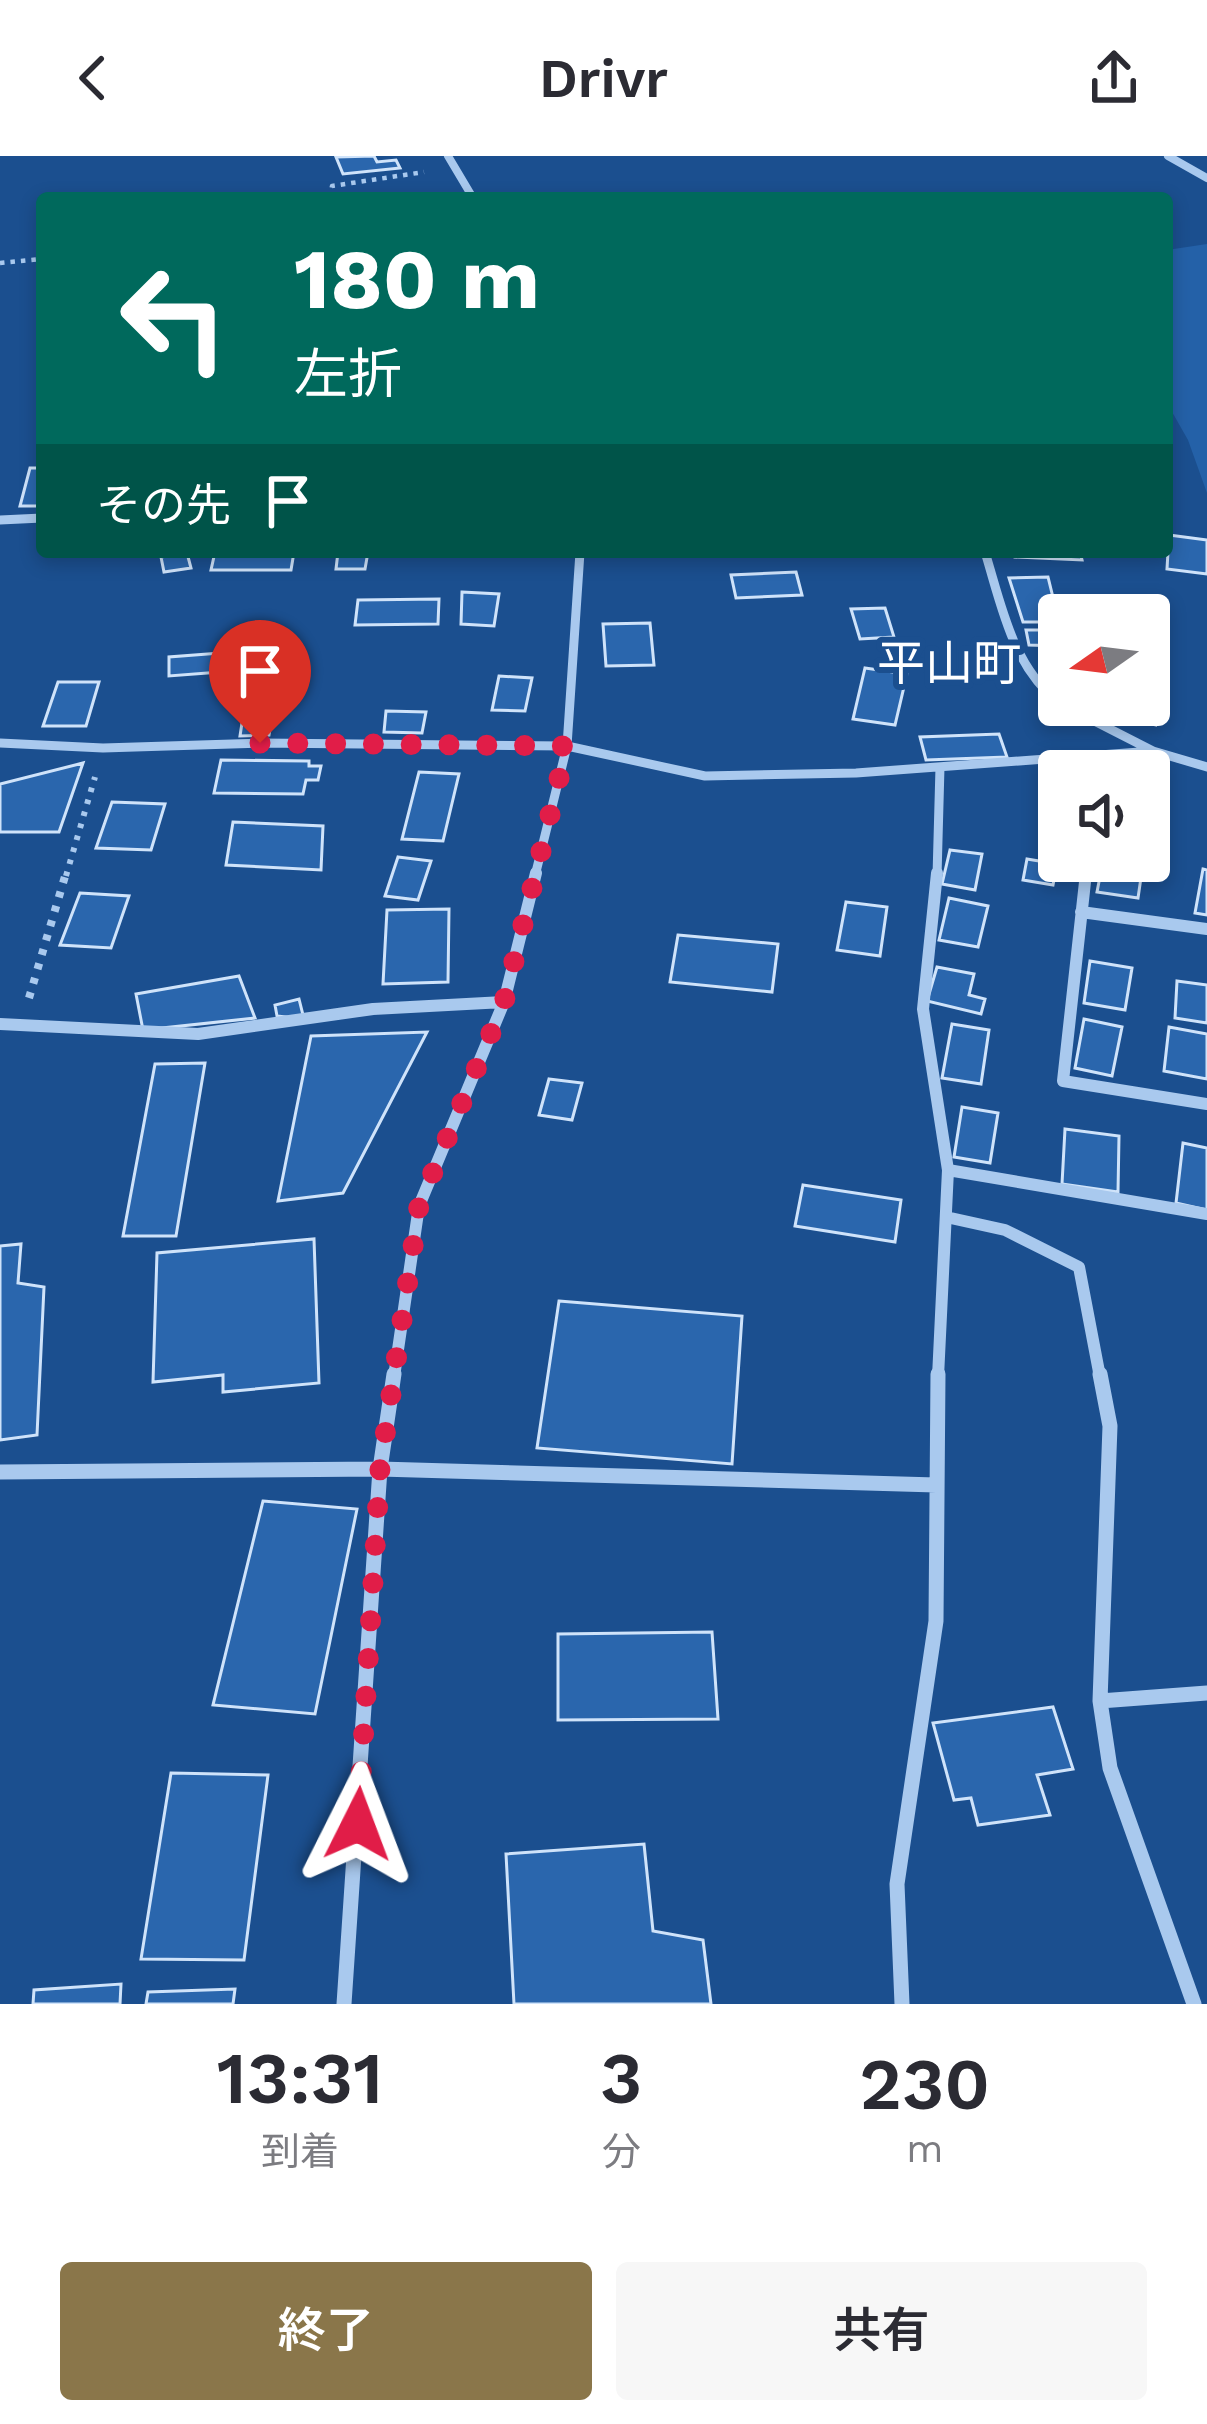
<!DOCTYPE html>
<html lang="ja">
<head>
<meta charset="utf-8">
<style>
  :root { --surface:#fff; --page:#f7f7f7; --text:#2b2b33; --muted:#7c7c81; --accent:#8a764a }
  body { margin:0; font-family:"Work Sans","Noto Sans JP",sans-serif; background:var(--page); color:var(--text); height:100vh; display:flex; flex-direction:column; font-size:45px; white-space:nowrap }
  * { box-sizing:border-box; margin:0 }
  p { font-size:39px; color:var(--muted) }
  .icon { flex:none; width:66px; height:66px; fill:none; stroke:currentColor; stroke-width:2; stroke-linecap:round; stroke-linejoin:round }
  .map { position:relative; height:1848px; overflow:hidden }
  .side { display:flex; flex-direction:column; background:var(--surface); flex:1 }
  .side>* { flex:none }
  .hud { position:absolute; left:36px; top:36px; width:1137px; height:366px; border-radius:12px; box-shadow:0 6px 18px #0003; background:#00695c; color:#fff; overflow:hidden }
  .needle { width:78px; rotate:256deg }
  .controls { position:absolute; left:1038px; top:438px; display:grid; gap:24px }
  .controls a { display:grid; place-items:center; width:132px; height:132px; border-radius:12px; background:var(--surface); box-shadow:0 6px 18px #0003; font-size:60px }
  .pin { position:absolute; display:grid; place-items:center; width:102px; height:102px; color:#fff; margin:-123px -51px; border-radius:50% 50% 50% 0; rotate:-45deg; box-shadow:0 0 12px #0007 }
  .pin .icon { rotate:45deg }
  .me { position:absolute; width:132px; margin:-66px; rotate:3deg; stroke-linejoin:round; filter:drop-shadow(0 0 9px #0008) }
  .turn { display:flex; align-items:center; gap:42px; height:252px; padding:0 60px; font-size:54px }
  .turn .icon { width:156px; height:156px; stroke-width:2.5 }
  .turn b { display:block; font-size:84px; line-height:102px }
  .then { display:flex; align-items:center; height:114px; padding:0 60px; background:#0003; gap:24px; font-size:45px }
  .eta { display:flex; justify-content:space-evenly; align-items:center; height:204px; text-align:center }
  .eta b { font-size:72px; font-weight:600; line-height:84px }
  .button { display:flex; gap:24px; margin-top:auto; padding:24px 60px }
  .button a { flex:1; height:138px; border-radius:12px; background:var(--accent); color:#fff; font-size:48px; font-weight:600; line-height:138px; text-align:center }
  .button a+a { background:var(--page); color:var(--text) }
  header { display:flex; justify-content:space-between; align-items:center; height:156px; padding:0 60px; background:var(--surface); font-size:54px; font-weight:600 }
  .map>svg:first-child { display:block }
  .green { fill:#2461a8 }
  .building { fill:#2a66ad; stroke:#cfe3fa; stroke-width:3 }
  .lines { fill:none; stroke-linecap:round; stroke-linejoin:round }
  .path-far2 { stroke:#a9c9ee; stroke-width:4.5; stroke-dasharray:4.5 6; stroke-linecap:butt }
  .path-far1 { stroke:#a9c9ee; stroke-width:6; stroke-dasharray:4.5 8; stroke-linecap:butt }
  .path { stroke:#a9c9ee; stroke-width:8; stroke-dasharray:6 9; stroke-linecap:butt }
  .street-far3 { stroke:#a9c9ee; stroke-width:8 }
  .street-far2 { stroke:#a9c9ee; stroke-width:9 }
  .street-far1 { stroke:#a9c9ee; stroke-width:12 }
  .street { stroke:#a9c9ee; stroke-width:15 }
  .route { stroke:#e11d48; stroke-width:21; stroke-dasharray:0 37.8 }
  .labels { text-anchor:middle; stroke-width:12; stroke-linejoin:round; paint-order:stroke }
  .quarter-label { font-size:48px; fill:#fff; stroke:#1b4f8f }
</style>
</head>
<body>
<header><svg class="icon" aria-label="back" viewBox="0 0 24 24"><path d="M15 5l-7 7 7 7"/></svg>Drivr<svg class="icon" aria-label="share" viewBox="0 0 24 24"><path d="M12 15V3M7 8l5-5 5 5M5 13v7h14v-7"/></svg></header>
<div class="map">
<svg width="1207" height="1848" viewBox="0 0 1207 1848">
  <rect width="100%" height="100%" fill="#1b4f8f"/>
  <path class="green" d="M 1207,88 L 1207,337 L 1188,284 L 1167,247 L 1167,94 Z"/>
  <path class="building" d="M 374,0 L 377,6 L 396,4 L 400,12 L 343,18 L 336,1 Z
    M 30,312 L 42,312 L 41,350 L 20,350 Z
    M 1169,379 L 1207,384 L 1207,418 L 1167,413 Z
    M 215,396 L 294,396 L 291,414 L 211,414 Z
    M 338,396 L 368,396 L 365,413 L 336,413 Z
    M 1015,396 L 1080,396 L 1082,404 L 1015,401 Z
    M 187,397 L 191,412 L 164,416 L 161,401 Z
    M 796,416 L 802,439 L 736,442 L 731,419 Z
    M 1048,421 L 1059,466 L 1023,466 L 1009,422 Z
    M 462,436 L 499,438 L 494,470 L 461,468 Z
    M 439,443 L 438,468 L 355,469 L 358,444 Z
    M 885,452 L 894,481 L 860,483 L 851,453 Z
    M 650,467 L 654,509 L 606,510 L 603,468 Z
    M 1026,474 L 1058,474 L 1059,490 L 1029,489 Z
    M 246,495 L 246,514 L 169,520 L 169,501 Z
    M 865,512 L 907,518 L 895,569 L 853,563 Z
    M 499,520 L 532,522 L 525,555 L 492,554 Z
    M 58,526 L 99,526 L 86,570 L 43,570 Z
    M 248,528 L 278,528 L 269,579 L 240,580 Z
    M 1149,543 L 1167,547 L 1156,569 L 1076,549 L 1149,549 Z
    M 386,555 L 426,556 L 422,577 L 384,576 Z
    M 999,578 L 1007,601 L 926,604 L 920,581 Z
    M 221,604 L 309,605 L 309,610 L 321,610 L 318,624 L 306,624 L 303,638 L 214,637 Z
    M 83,607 L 59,676 L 0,676 L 0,628 Z
    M 419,616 L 459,618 L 443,685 L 402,683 Z
    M 112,646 L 165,648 L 151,694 L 96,692 Z
    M 233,666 L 323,670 L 321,714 L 226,709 Z
    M 950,694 L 982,698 L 975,734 L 942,728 Z
    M 398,701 L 431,705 L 418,744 L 385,740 Z
    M 1027,703 L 1057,708 L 1053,729 L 1023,724 Z
    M 1103,705 L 1143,708 L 1138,742 L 1097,736 Z
    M 1203,713 L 1207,714 L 1207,759 L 1195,757 Z
    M 80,737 L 129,740 L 111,792 L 60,789 Z
    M 949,742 L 988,750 L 978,791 L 939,784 Z
    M 846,746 L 887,751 L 880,800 L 837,794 Z
    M 449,753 L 448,826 L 383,828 L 387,754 Z
    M 678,779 L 778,788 L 772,836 L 670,826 Z
    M 1090,805 L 1132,812 L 1125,854 L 1084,847 Z
    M 937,811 L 974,818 L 969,839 L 985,843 L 981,858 L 927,845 Z
    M 239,820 L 255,862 L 143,874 L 136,838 Z
    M 1177,825 L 1207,829 L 1207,867 L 1175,862 Z
    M 299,843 L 304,863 L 277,860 L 275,849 Z
    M 1084,863 L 1122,871 L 1112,920 L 1075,912 Z
    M 952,868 L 989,874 L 981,928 L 942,922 Z
    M 1169,871 L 1207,878 L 1207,923 L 1164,915 Z
    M 427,876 L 343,1037 L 278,1045 L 311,880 Z
    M 205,907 L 176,1080 L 123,1080 L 155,908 Z
    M 549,923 L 582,927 L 572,964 L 539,959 Z
    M 962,951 L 998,957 L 990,1007 L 954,1001 Z
    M 1065,973 L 1119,980 L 1118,1036 L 1062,1028 Z
    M 1183,987 L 1207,992 L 1207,1054 L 1176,1047 Z
    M 803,1029 L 901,1044 L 895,1086 L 795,1070 Z
    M 314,1083 L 319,1227 L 223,1236 L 223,1219 L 153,1226 L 157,1097 Z
    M 21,1088 L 18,1127 L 44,1131 L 37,1279 L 0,1284 L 0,1090 Z
    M 559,1145 L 742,1160 L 732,1308 L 537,1292 Z
    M 263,1345 L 357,1353 L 315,1558 L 213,1549 Z
    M 712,1476 L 718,1563 L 558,1564 L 558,1478 Z
    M 1053,1551 L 1073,1613 L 1037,1619 L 1050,1659 L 978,1669 L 971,1642 L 954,1644 L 933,1567 Z
    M 171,1617 L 268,1619 L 244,1804 L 141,1803 Z
    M 644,1688 L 653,1775 L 703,1784 L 711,1848 L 514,1848 L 506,1698 Z
    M 121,1828 L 120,1848 L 33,1848 L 34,1834 Z
    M 235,1833 L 233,1848 L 146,1848 L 148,1836 Z"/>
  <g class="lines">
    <path class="path-far2" d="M 330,42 L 332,30 L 424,16
      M 0,107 L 42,103"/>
    <path class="path-far1" d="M 66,720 L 95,621"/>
    <path class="path" d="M 29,842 L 66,717"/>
    <path class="street-far3" d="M 448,0 L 473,42
      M 1168,0 L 1207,22"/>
    <path class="street-far2" d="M 0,364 L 42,362
      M 985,396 C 1002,451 1012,509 1059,547
      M 1063,549 L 1153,595 L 1207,611
      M 0,587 L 103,592 L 261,587 L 567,590 L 705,620 L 856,617 L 1153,595
      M 535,720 L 567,590 L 580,396
      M 937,720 L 940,611
      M 1085,720 L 1087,705"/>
    <path class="street-far1" d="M 937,717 L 923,853 L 948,1014 L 1207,1058
      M 1086,717 L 1063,925 L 1207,948
      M 1081,756 L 1207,773
      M 0,868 L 198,878 L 373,853 L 504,846
      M 946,1061 L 1005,1074 L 1079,1111 L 1100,1221
      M 394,1221 L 419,1050 L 504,846 L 536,717
      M 938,1221 L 948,1014"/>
    <path class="street" d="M 1100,1218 L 1110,1270 L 1100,1545 L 1110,1612 L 1194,1848
      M 0,1316 L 380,1313 L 936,1329
      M 1100,1545 L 1207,1537
      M 344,1848 L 380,1313 L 394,1218
      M 902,1848 L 897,1728 L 936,1465 L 938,1218"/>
  </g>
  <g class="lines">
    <path class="route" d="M 260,587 L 567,590 L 504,846 L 419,1050 L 380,1313 L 358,1668"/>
  </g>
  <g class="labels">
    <g class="quarter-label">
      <text x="949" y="524">平山町</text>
    </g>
  </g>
</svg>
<div class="controls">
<a><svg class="needle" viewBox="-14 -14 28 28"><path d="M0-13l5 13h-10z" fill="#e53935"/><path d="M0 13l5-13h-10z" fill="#7c7c81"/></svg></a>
<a><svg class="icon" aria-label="sound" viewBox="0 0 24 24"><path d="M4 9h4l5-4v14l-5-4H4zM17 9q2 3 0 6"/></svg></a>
</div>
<div class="pin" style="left:260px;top:587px;background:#d93025"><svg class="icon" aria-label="arrive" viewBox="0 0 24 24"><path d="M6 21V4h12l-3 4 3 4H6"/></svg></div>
<svg class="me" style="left:358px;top:1668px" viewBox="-20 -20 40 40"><path d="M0-17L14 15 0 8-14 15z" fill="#e11d48" stroke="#fff" stroke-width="4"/></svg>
<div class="hud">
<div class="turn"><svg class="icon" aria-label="left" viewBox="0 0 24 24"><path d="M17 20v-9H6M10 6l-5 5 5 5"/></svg><div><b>180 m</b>左折</div></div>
<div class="then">その先<svg class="icon" aria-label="arrive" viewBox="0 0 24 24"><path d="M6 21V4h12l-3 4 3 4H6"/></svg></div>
</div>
</div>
<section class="side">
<div class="eta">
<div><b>13:31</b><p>到着</p></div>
<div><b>3</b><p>分</p></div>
<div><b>230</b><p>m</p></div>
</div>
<div class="button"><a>終了</a><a>共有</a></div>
</section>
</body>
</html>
